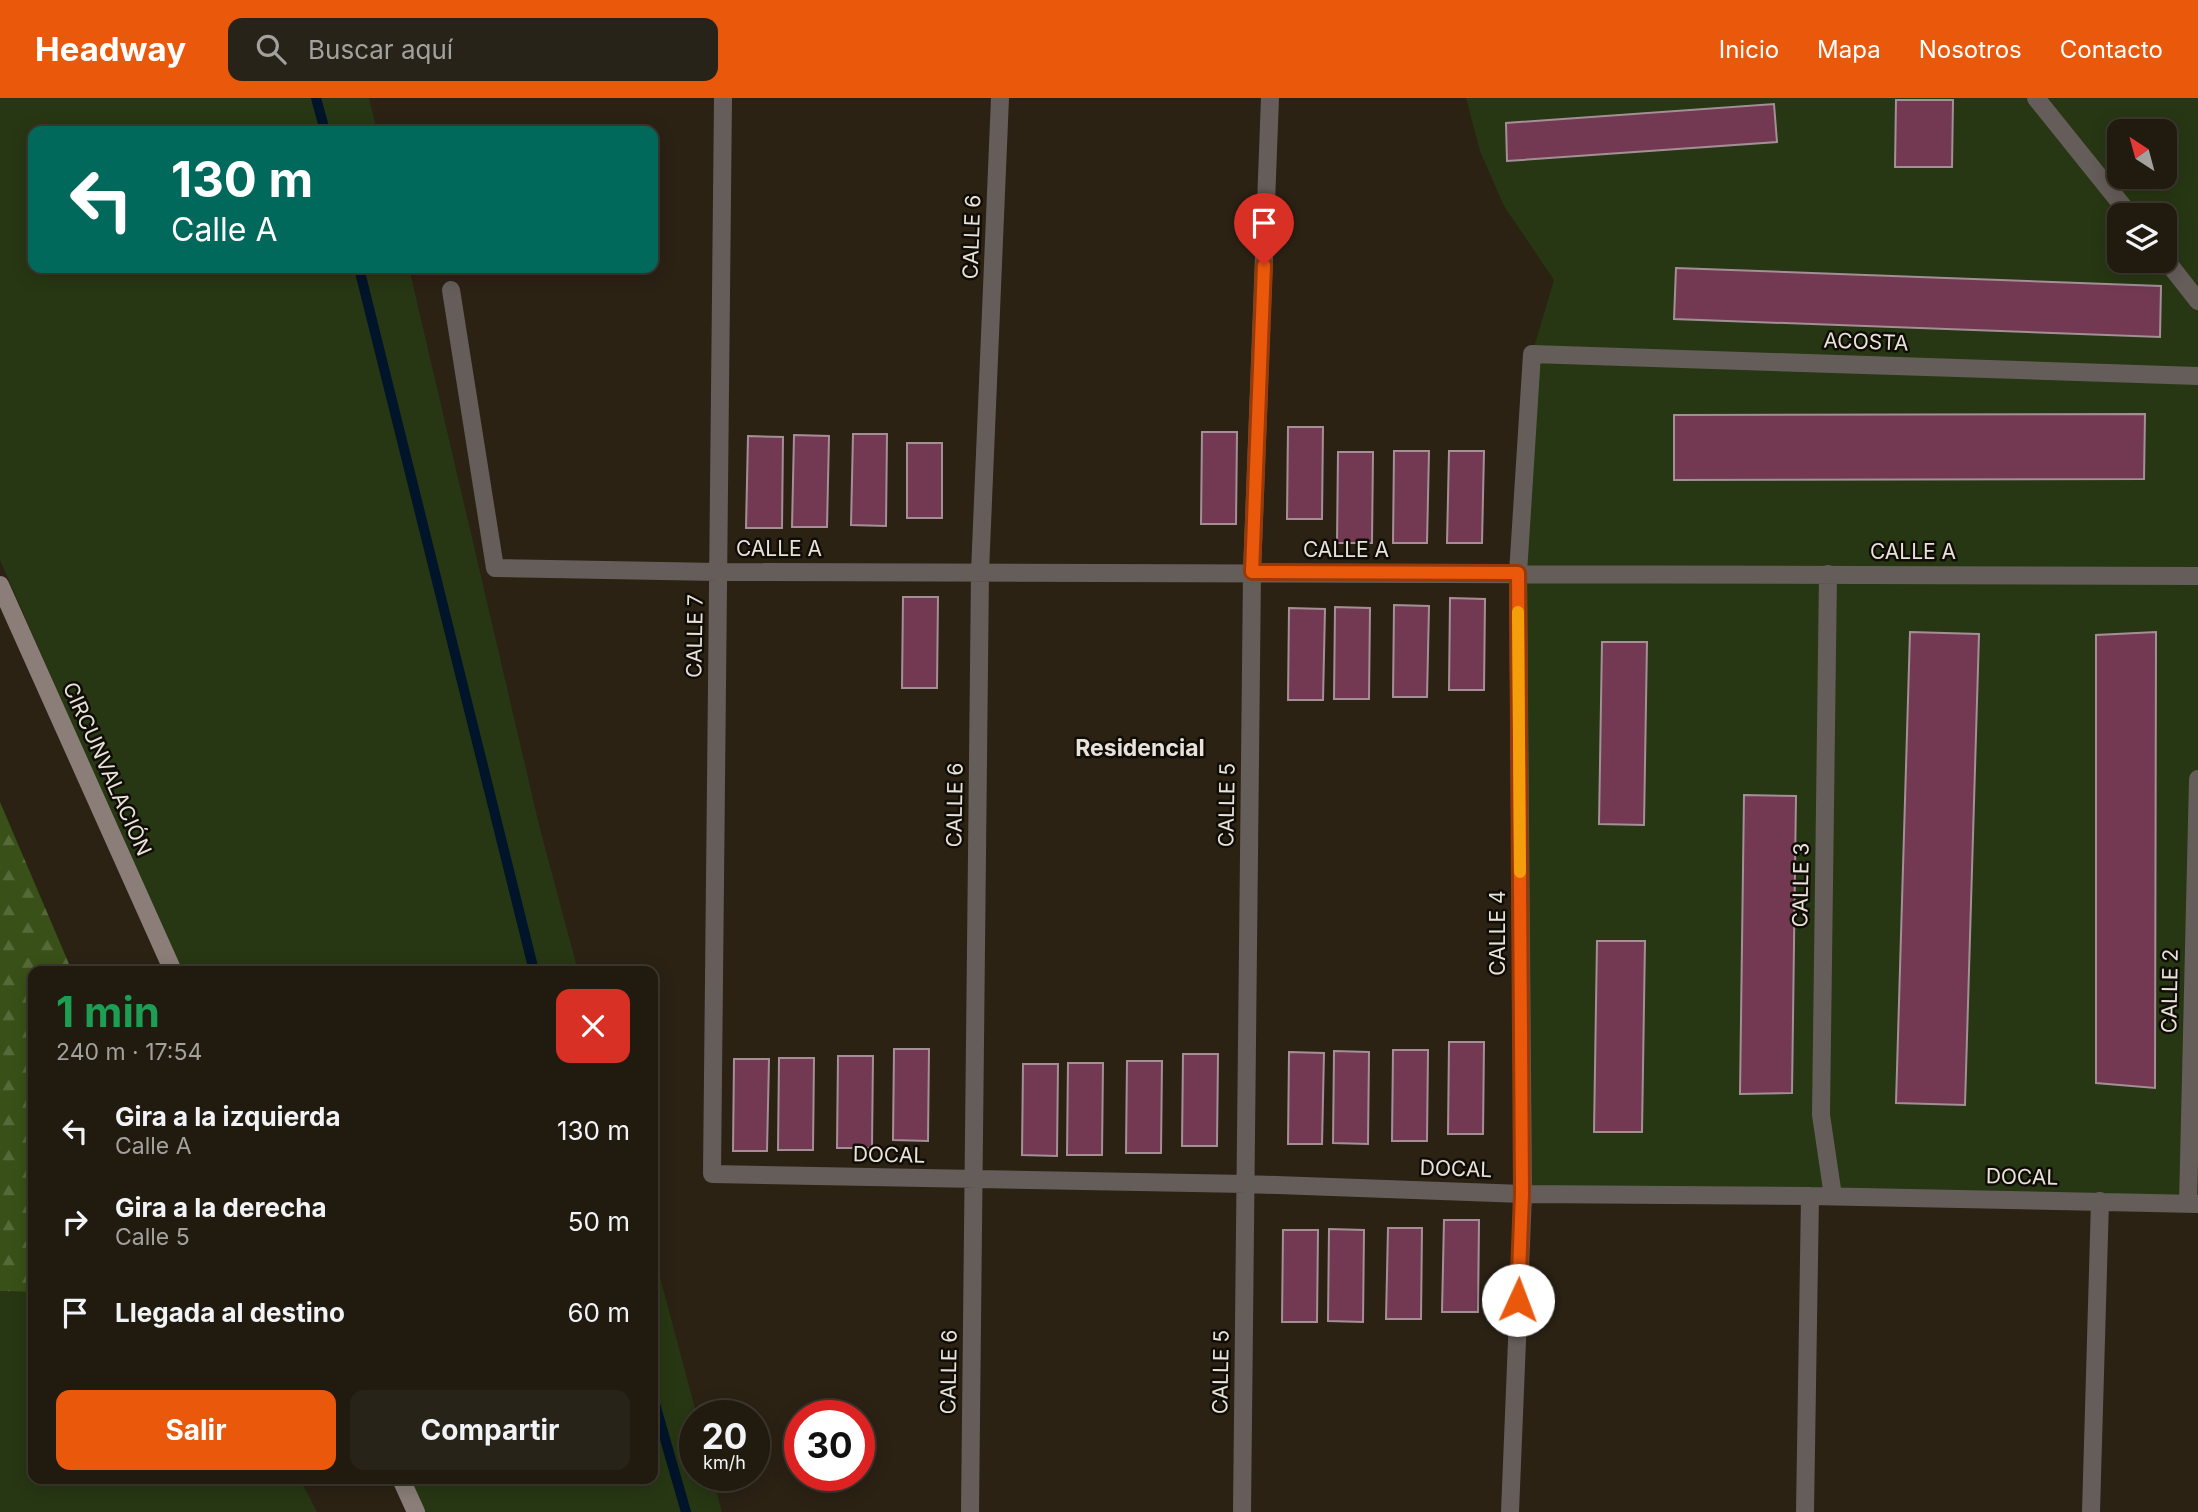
<!DOCTYPE html>
<html lang="es">
<head>
<meta charset="utf-8">
<style>
  :root { --surface:#201a0f; --page:#282318; --text:#f1f3f6; --muted:#a2a19e; --line:#3d382f; --accent:#ea580c }
  body { margin:0; font-family:Inter,sans-serif; background:var(--page); color:var(--text); height:100vh; display:flex; flex-direction:column; font-size:26px; white-space:nowrap }
  * { box-sizing:border-box; margin:0 }
  p { font-size:23px; color:var(--muted) }
  .icon { flex:none; width:38px; height:38px; fill:none; stroke:currentColor; stroke-width:2; stroke-linecap:round; stroke-linejoin:round }
  .map { position:relative; flex:1; overflow:hidden }
  .drawer { position:absolute; left:28px; top:868px; width:630px; height:518px; display:flex; flex-direction:column; background:var(--surface); border-radius:14px; box-shadow:0 4px 18px #0003,0 0 0 2px var(--line) }
  .drawer>* { flex:none }
  .hud { position:absolute; left:28px; top:28px; width:630px; height:147px; border-radius:14px; box-shadow:0 4px 18px #0003,0 0 0 2px var(--line); background:#00695c; color:#fff; overflow:hidden }
  .needle { width:46px; rotate:324deg }
  .controls { position:absolute; left:2107px; top:21px; display:grid; gap:14px }
  .controls a { display:grid; place-items:center; width:70px; height:70px; border-radius:14px; background:var(--surface); box-shadow:0 4px 18px #0003,0 0 0 2px var(--line); font-size:35px }
  .speed { position:absolute; left:679px; top:1302px; display:flex; gap:14px; font-size:35px; font-weight:700; text-align:center }
  .speed>* { display:grid; place-content:center; width:91px; height:91px; border-radius:50%; background:var(--surface); box-shadow:0 4px 18px #0003,0 0 0 2px var(--line); line-height:1 }
  .speed small { font-size:18px; font-weight:400 }
  .speed .limit { border:10px solid #d22; background:#fff; color:#111 }
  .pin { position:absolute; display:grid; place-items:center; width:60px; height:60px; color:#fff; margin:-72px -30px; border-radius:50% 50% 50% 0; rotate:-45deg; box-shadow:0 0 7px #0007 }
  .pin .icon { rotate:45deg }
  .me { position:absolute; width:77px; margin:-38px; rotate:2deg; stroke-linejoin:round; filter:drop-shadow(0 0 5px #0008) }
  .turn { display:flex; align-items:center; gap:24px; height:147px; padding:0 28px; font-size:32px }
  .turn .icon { width:91px; height:91px; stroke-width:2.5 }
  .turn b { display:block; font-size:49px; line-height:60px }
  .round { display:grid; place-items:center; flex:none; width:74px; height:74px; border-radius:14px; background:var(--page) }
  .head { display:flex; align-items:center; justify-content:space-between; height:119px; padding:0 28px }
  h1 { font-size:42px; font-weight:700; line-height:52px; color:#1e9e55 }
  .button { display:flex; gap:14px; margin-top:auto; padding:14px 28px }
  .button a { flex:1; height:80px; border-radius:14px; background:var(--accent); color:#fff; font-size:28px; font-weight:700; line-height:80px; text-align:center }
  .button a+a { background:var(--page); color:var(--text) }
  ul { padding:0; list-style:none }
  li { display:flex; align-items:center; gap:21px; height:91px; padding:0 28px }
  li div { flex:1 }
  li b { display:block; font-size:26px }
  li em { font-style:normal }
  header { display:flex; align-items:center; gap:42px; box-sizing:border-box; height:98px; padding:0 35px; background:var(--accent); color:#fff }
  header strong { font-size:33px }
  nav { display:flex; gap:38px; margin-inline-start:auto; font-size:24px }
  .search { width:490px; height:63px; background:var(--page); display:flex; align-items:center; gap:18px; box-sizing:border-box; padding:0 24px; border-radius:14px; color:var(--muted); font-size:26px }
  .map>svg:first-child { display:block }
  .green { fill:#273713; fill-rule:evenodd }
  .forest { fill:url(#forest-firs) }
  .lines { fill:none; stroke-linecap:round; stroke-linejoin:round }
  .stream { stroke:#00142a; stroke-width:10 }
  .building { fill:#733953; stroke:#a48f97; stroke-width:2 }
  .street { stroke:#655d59; stroke-width:18 }
  .secondary { stroke:#8b7e78; stroke-width:18 }
  .route-casing { stroke:#983908; stroke-width:18 }
  .route { stroke:#ea580c; stroke-width:12 }
  .slow { stroke:#f59e0b; stroke-width:12 }
  .labels { text-anchor:middle; stroke-width:5; stroke-linejoin:round; paint-order:stroke }
  .street-label { font-size:21px; fill:#e8e2da; stroke:#100c06 }
  .neighbourhood-label { font-size:23px; font-weight:bold; fill:#e8e2da; stroke:#100c06 }
</style>
</head>
<body>
<header>
<strong>Headway</strong>
<div class="search"><svg class="icon" aria-label="search" viewBox="0 0 24 24"><circle cx="10" cy="10" r="6"/><path d="M15 15l6 6"/></svg>Buscar aquí</div>
<nav><a>Inicio</a><a>Mapa</a><a>Nosotros</a><a>Contacto</a></nav>
</header>
<div class="map">
<svg width="2198" height="1414" viewBox="0 0 2198 1414">
  <defs>
    <pattern id="forest-firs" width="22" height="20" patternUnits="userSpaceOnUse" patternTransform="scale(1.75)"><rect width="22" height="20" fill="#395118"/><path d="M5 1l3.5 6h-7zM16 11l3.5 6h-7z" fill="#566a39"/></pattern>
  </defs>
  <rect width="100%" height="100%" fill="#2b2214"/>
  <path class="green" d="M 0,0 L 369,0 L 377,33 L 33,33 L 33,170 L 409,170 L 539,727 L 578,873 L 180,873 L 0,462 Z
    M 1466,0 L 2198,0 L 2198,1106 L 1523,1096 L 1518,475 L 1532,256 L 1554,182 L 1504,108 L 1480,53 ZM 2119,33 L 2165,33 L 2165,79 L 2119,79 ZM 2119,117 L 2165,117 L 2165,163 L 2119,163 Z
    M 653,1153 L 697,1318 L 695,1318 L 695,1377 L 712,1377 L 722,1414 L 417,1414 L 402,1381 L 653,1381 Z
    M 0,1193 L 33,1194 L 33,1381 L 300,1381 L 317,1414 L 0,1414 Z"/>
  <path class="forest" d="M 0,704 L 72,873 L 33,873 L 33,1194 L 0,1193 Z"/>
  <g class="lines">
    <path class="stream" d="M 316,0 L 325,33
      M 359,170 L 534,873
      M 653,1299 L 686,1414"/>
  </g>
  <path class="building" d="M 1896,2 L 1953,2 L 1952,69 L 1895,69 Z
    M 1774,6 L 1777,44 L 1507,63 L 1506,25 Z
    M 1676,170 L 2161,188 L 2160,239 L 1674,221 Z
    M 2145,316 L 2144,381 L 1674,382 L 1674,317 Z
    M 1288,329 L 1323,329 L 1322,421 L 1287,421 Z
    M 1202,334 L 1237,334 L 1236,426 L 1201,426 Z
    M 853,336 L 887,336 L 886,428 L 851,427 Z
    M 794,337 L 829,338 L 827,429 L 792,429 Z
    M 748,338 L 783,339 L 782,430 L 746,430 Z
    M 907,345 L 942,345 L 942,420 L 907,420 Z
    M 1394,353 L 1429,353 L 1427,445 L 1393,445 Z
    M 1449,353 L 1484,353 L 1482,445 L 1447,445 Z
    M 1338,354 L 1373,354 L 1372,445 L 1337,445 Z
    M 903,499 L 938,499 L 937,590 L 902,590 Z
    M 1450,500 L 1485,501 L 1484,592 L 1449,592 Z
    M 1394,507 L 1429,508 L 1427,599 L 1393,599 Z
    M 1335,509 L 1370,510 L 1369,601 L 1334,601 Z
    M 1289,510 L 1325,511 L 1323,602 L 1288,602 Z
    M 1910,534 L 1979,536 L 1965,1007 L 1896,1005 Z
    M 2156,534 L 2155,990 L 2096,985 L 2096,537 Z
    M 1602,544 L 1647,544 L 1644,727 L 1599,726 Z
    M 1744,697 L 1796,698 L 1792,995 L 1740,996 Z
    M 1597,843 L 1645,843 L 1642,1034 L 1594,1034 Z
    M 1449,944 L 1484,944 L 1483,1036 L 1448,1036 Z
    M 894,951 L 929,951 L 928,1043 L 893,1042 Z
    M 1393,952 L 1428,952 L 1427,1043 L 1392,1043 Z
    M 1334,953 L 1369,954 L 1368,1046 L 1333,1045 Z
    M 1289,954 L 1324,955 L 1322,1046 L 1288,1046 Z
    M 1183,956 L 1218,956 L 1217,1048 L 1182,1048 Z
    M 838,958 L 873,958 L 872,1050 L 837,1050 Z
    M 779,960 L 814,960 L 813,1052 L 778,1052 Z
    M 734,961 L 769,961 L 767,1053 L 733,1053 Z
    M 1127,963 L 1162,963 L 1161,1055 L 1126,1055 Z
    M 1068,965 L 1103,965 L 1102,1057 L 1067,1057 Z
    M 1023,966 L 1058,966 L 1057,1058 L 1022,1057 Z
    M 1444,1122 L 1479,1122 L 1478,1214 L 1442,1214 Z
    M 1388,1130 L 1422,1130 L 1421,1221 L 1386,1221 Z
    M 1329,1131 L 1364,1132 L 1363,1224 L 1328,1223 Z
    M 1283,1132 L 1318,1132 L 1317,1224 L 1282,1224 Z"/>
  <g class="lines">
    <path class="street" d="M 723,0 L 712,1076 L 1246,1086 L 1523,1096 L 1810,1098 L 2198,1106
      M 2036,0 L 2130,117
      M 2165,161 L 2198,203
      M 451,192 L 495,470 L 718,474 L 2198,478
      M 1828,476 L 1821,1017 L 1833,1098
      M 2188,1106 L 2198,681
      M 970,1414 L 980,474 L 1000,0
      M 1242,1414 L 1252,474 L 1270,0
      M 1510,1414 L 1523,1096 L 1518,475 L 1532,256 L 2198,278
      M 1805,1414 L 1810,1098
      M 2091,1414 L 2100,1103"/>
    <path class="secondary" d="M 0,487 L 173,873
      M 401,1381 L 416,1414"/>
  </g>
  <g class="lines">
    <defs>
      <path id="route" d="M 1264,167 L 1252,474 L 1518,475 L 1522,1096 L 1518,1202"/>
    </defs>
    <use href="#route" class="route-casing"/>
    <use href="#route" class="route"/>
    <path class="slow" d="M 1518,514 L 1520,774"/>
  </g>
  <g class="labels">
    <g class="street-label">
      <text transform="translate(972 139) rotate(-88)" y="7">CALLE 6</text>
      <text transform="translate(1866 244) rotate(2)" y="7">ACOSTA</text>
      <text x="779" y="458">CALLE A</text>
      <text x="1346" y="459">CALLE A</text>
      <text x="1913" y="461">CALLE A</text>
      <text transform="translate(695 538) rotate(-89)" y="7">CALLE 7</text>
      <text transform="translate(107 671) rotate(66)" y="7">CIRCUNVALACIÓN</text>
      <text transform="translate(955 707) rotate(-89)" y="7">CALLE 6</text>
      <text transform="translate(1227 707) rotate(-89)" y="7">CALLE 5</text>
      <text transform="translate(1801 787) rotate(-89)" y="7">CALLE 3</text>
      <text transform="translate(1498 835) rotate(-90)" y="7">CALLE 4</text>
      <text transform="translate(2170 893) rotate(-89)" y="7">CALLE 2</text>
      <text transform="translate(889 1057) rotate(1)" y="7">DOCAL</text>
      <text transform="translate(1456 1071) rotate(2)" y="7">DOCAL</text>
      <text transform="translate(2022 1079) rotate(1)" y="7">DOCAL</text>
      <text transform="translate(949 1274) rotate(-89)" y="7">CALLE 6</text>
      <text transform="translate(1221 1274) rotate(-89)" y="7">CALLE 5</text>
    </g>
    <g class="neighbourhood-label">
      <text x="1140" y="658">Residencial</text>
    </g>
  </g>
</svg>
<div class="controls">
<a><svg class="needle" viewBox="-14 -14 28 28"><path d="M0-13l5 13h-10z" fill="#e53935"/><path d="M0 13l5-13h-10z" fill="#a2a19e"/></svg></a>
<a><svg class="icon" aria-label="layers" viewBox="0 0 24 24"><path d="M12 4l9 5-9 5-9-5zM3 14l9 5 9-5"/></svg></a>
</div>
<div class="speed"><div>20<small>km/h</small></div><div class="limit">30</div></div>
<div class="pin" style="left:1264px;top:167px;background:#d93025"><svg class="icon" aria-label="arrive" viewBox="0 0 24 24"><path d="M6 21V4h12l-3 4 3 4H6"/></svg></div>
<svg class="me" style="left:1518px;top:1202px" viewBox="-20 -20 40 40"><circle r="19" fill="#fff"/><path d="M0-13L10 11 0 6-10 11z" fill="#ea580c"/></svg>
<div class="hud">
<div class="turn"><svg class="icon" aria-label="left" viewBox="0 0 24 24"><path d="M17 20v-9H6M10 6l-5 5 5 5"/></svg><div><b>130 m</b>Calle A</div></div>
</div>
<section class="drawer">
<div class="head"><div><h1>1 min</h1><p>240 m · 17:54</p></div><a class="round" style="background:#d93025;color:#fff"><svg class="icon" aria-label="close" viewBox="0 0 24 24"><path d="M6 6l12 12M18 6L6 18"/></svg></a></div>
<ul>
<li><svg class="icon" aria-label="left" viewBox="0 0 24 24"><path d="M17 20v-9H6M10 6l-5 5 5 5"/></svg><div><b>Gira a la izquierda</b><p>Calle A</p></div><em>130 m</em></li>
<li><svg class="icon" aria-label="right" viewBox="0 0 24 24"><path d="M7 20v-9h11M14 6l5 5-5 5"/></svg><div><b>Gira a la derecha</b><p>Calle 5</p></div><em>50 m</em></li>
<li><svg class="icon" aria-label="arrive" viewBox="0 0 24 24"><path d="M6 21V4h12l-3 4 3 4H6"/></svg><div><b>Llegada al destino</b></div><em>60 m</em></li>
</ul>
<div class="button"><a>Salir</a><a>Compartir</a></div>
</section>
</div>
</body>
</html>
